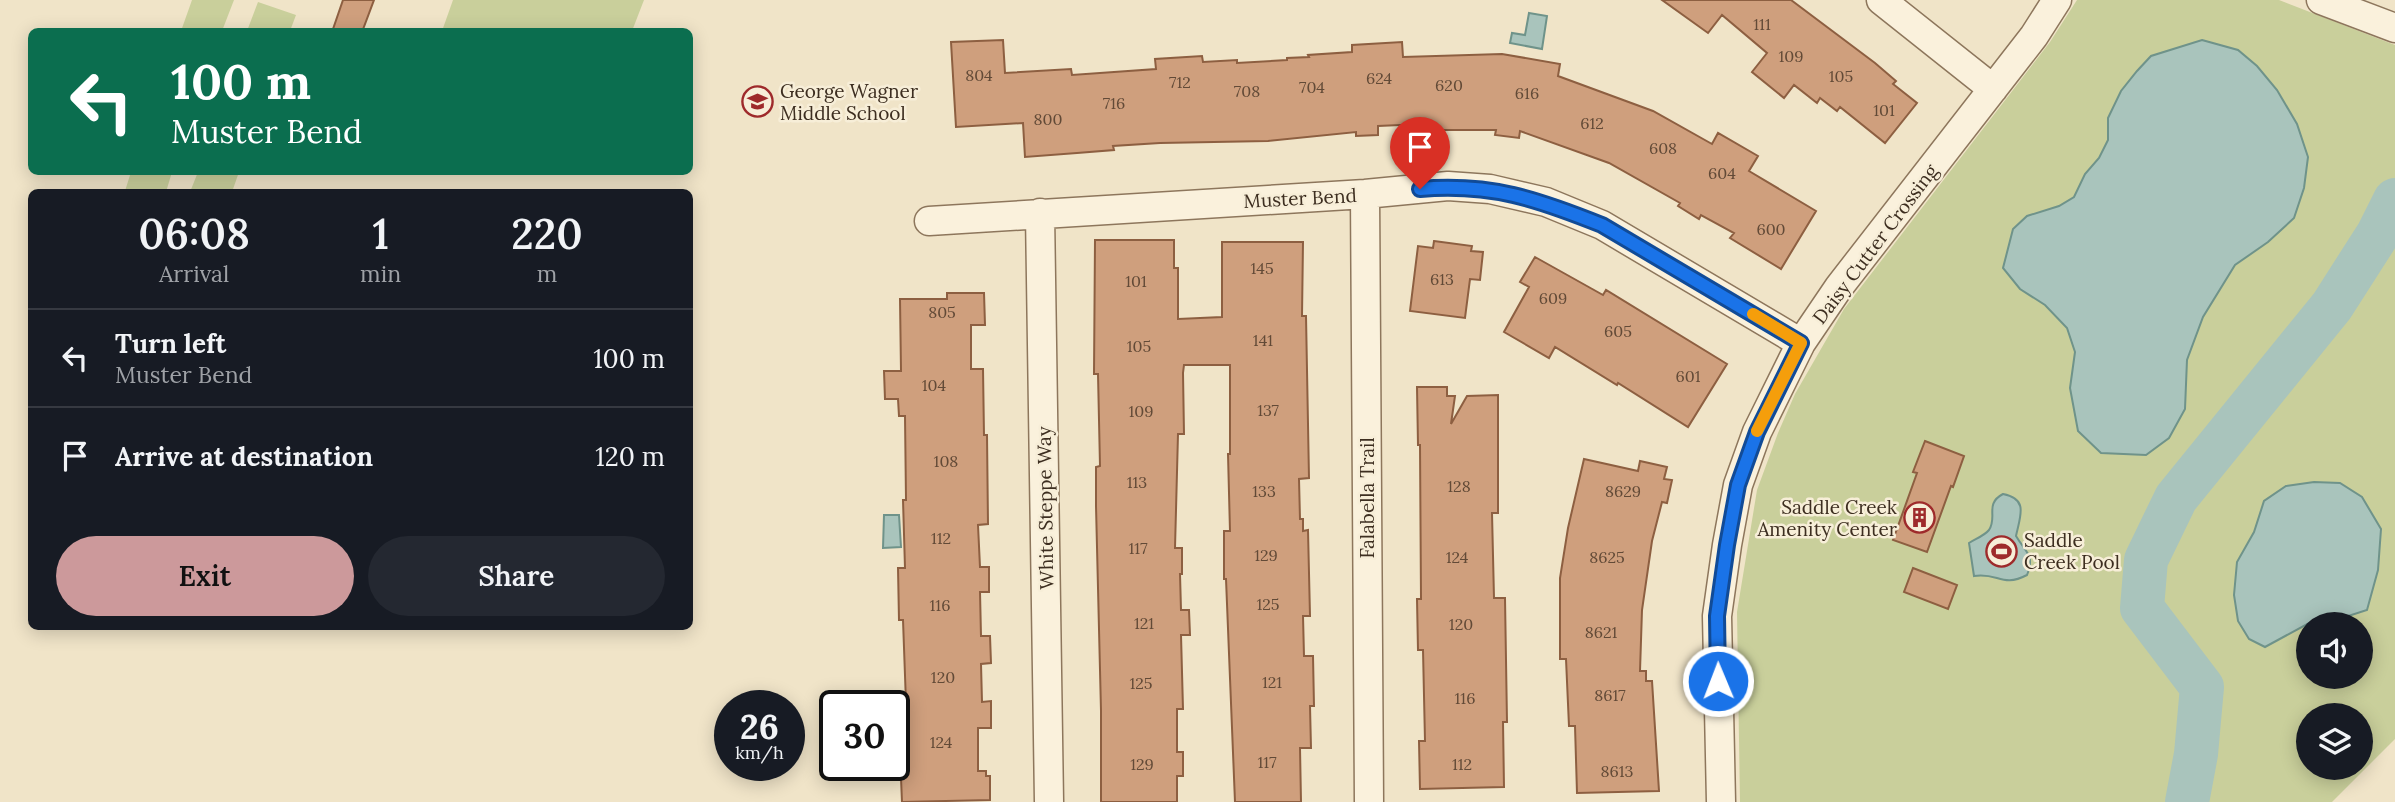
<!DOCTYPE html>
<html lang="en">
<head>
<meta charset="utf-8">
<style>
  :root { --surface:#171b24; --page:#242831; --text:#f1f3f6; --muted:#9ea1a6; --line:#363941; --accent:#cc999b }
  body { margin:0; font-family:Lora,serif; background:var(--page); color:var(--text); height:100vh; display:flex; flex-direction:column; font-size:26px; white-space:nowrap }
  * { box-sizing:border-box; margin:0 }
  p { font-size:23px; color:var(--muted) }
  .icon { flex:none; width:38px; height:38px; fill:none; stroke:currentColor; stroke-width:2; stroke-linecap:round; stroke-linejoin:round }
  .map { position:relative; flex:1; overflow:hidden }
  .side { position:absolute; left:28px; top:189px; width:665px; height:441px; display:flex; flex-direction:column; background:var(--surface); border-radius:10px; box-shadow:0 4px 18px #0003 }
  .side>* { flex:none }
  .guide { position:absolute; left:28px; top:28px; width:665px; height:147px; border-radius:10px; box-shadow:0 4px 18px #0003; background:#0b6e4f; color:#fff; overflow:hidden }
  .fabs { position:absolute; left:2296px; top:612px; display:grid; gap:14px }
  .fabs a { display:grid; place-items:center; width:77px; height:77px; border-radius:50%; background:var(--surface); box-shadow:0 4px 18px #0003; font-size:35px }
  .speed { position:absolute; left:714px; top:690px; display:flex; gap:14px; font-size:35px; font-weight:700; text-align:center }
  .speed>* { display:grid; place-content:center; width:91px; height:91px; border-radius:50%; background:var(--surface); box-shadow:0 4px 18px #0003; line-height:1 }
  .speed small { font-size:18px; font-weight:400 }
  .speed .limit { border:4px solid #111; border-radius:10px; background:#fff; color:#111 }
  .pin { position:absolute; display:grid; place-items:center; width:60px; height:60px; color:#fff; margin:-72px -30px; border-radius:50% 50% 50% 0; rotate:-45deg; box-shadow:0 0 7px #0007 }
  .pin .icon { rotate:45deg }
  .me { position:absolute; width:77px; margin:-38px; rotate:359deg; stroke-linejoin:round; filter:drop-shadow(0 0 5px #0008) }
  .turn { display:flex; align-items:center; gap:24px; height:147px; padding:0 28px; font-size:32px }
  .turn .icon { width:91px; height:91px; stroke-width:2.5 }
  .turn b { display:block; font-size:49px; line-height:60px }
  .eta { display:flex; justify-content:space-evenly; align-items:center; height:119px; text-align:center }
  .eta b { font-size:42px; font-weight:600; line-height:49px }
  .button { display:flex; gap:14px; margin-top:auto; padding:14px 28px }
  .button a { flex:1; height:80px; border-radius:42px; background:var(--accent); color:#111; font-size:28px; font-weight:600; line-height:80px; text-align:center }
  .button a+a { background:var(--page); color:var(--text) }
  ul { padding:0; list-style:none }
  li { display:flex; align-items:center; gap:21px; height:98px; padding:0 28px; border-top:2px solid var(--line) }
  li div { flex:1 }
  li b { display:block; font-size:26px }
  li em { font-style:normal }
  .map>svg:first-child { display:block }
  .green { fill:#c9cf9b; fill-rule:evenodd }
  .water { fill:#a9c4bc; stroke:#6f938a; stroke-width:2 }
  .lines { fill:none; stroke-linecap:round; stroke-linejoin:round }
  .river { stroke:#a9c4bc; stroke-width:44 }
  .building { fill:#cf9f7d; stroke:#8d5f41; stroke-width:2 }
  .street-casing { stroke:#8d765c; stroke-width:31 }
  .street { stroke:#faf1dc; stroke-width:28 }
  .route-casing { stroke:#114b97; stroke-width:18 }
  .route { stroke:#1a73e8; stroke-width:12 }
  .slow { stroke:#f59e0b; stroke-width:12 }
  .labels { text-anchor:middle; stroke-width:5; stroke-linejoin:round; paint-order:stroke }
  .number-label { font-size:16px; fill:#624a37 }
  .poi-label { font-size:19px; fill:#3d2e20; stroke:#f7eed8; text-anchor:start }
  .street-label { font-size:19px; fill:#3d2e20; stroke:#f7eed8 }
</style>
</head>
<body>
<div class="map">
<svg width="2395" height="802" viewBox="0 0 2395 802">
  <rect width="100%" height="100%" fill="#f0e4c8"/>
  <path class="green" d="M 192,0 L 234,0 L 222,31 L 181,31 Z
    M 453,0 L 644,0 L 632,31 L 442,31 Z
    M 2077,0 L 2279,0 L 2395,45 L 2395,739 L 2332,802 L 1740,802 L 1737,612 L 1757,490 L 1778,433 L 1795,394 L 1844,309 L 2050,42 ZM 2308,625 L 2361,625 L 2361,677 L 2308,677 ZM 2308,716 L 2361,716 L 2361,768 L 2308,768 Z
    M 258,2 L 296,15 L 290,31 L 247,31 Z
    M 131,172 L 172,172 L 166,192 L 129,192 L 125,191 Z
    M 198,172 L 239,172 L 232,192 L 190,192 Z"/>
  <path class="water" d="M 1529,13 L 1547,16 L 1542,49 L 1510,43 L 1512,33 L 1525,35 Z
    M 2202,40 L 2238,50 L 2257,66 L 2277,90 L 2297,124 L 2308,157 L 2304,188 L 2294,218 L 2268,242 L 2235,265 L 2203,317 L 2187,360 L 2185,409 L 2169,438 L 2146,455 L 2101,453 L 2078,431 L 2070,388 L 2075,352 L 2067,328 L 2045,305 L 2020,289 L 2003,268 L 2013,229 L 2027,216 L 2059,206 L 2074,197 L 2085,174 L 2099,158 L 2108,140 L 2108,118 L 2121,91 L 2137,71 L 2151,56 Z
    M 2314,482 L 2340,483 L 2362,497 L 2381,529 L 2378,570 L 2367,610 L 2339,619 L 2311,622 L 2265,647 L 2249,639 L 2238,621 L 2234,595 L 2237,562 L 2254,532 L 2264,501 L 2286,486 Z
    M 2003,494 C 2029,499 2020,516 2016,536 C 2026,553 2035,555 2027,575 C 2002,588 1998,572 1974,576 L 1969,543 C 1975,539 1984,536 1989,530 C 1998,517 1984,504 2003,494 Z
    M 884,515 L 899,515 L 901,547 L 883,548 Z"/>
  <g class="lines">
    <path class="river" d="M 2187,802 L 2196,754 L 2202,687 L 2142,608 L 2146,560 L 2176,498 L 2332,306 L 2378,234 L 2395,200"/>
  </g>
  <path class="building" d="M 343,0 L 374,0 L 362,32 L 332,32 Z
    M 1662,0 L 1791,0 L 1875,63 L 1896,81 L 1893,84 L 1917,103 L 1885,143 L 1840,107 L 1837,111 L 1820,98 L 1817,103 L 1794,85 L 1784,98 L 1752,72 L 1767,53 L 1722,15 L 1708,33 Z
    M 1003,40 L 1005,73 L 1071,69 L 1072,75 L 1156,69 L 1155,59 L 1202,56 L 1203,62 L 1237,60 L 1237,63 L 1287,60 L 1287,58 L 1309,57 L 1308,55 L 1352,52 L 1352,45 L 1402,42 L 1403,57 L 1502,54 L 1560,64 L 1558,76 L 1653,111 L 1712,144 L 1718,133 L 1758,156 L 1749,171 L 1816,211 L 1781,269 L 1730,238 L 1734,233 L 1701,215 L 1699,219 L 1678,206 L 1680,203 L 1609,163 L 1520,131 L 1519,138 L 1495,135 L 1496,130 L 1423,130 L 1423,124 L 1378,126 L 1378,135 L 1356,136 L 1356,132 L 1268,141 L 1160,143 L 1113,146 L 1114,150 L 1077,153 L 1025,157 L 1023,123 L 956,127 L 951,42 Z
    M 1095,240 L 1174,240 L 1174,268 L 1178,268 L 1178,319 L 1222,317 L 1222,242 L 1303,242 L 1302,316 L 1306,316 L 1309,478 L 1299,479 L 1300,519 L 1303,519 L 1303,531 L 1308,530 L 1310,616 L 1303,616 L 1304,656 L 1313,656 L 1314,706 L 1310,706 L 1311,748 L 1300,748 L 1301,802 L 1235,802 L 1226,579 L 1224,579 L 1224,531 L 1230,531 L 1228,454 L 1230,454 L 1230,365 L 1184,365 L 1183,373 L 1184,434 L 1178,434 L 1175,548 L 1182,548 L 1182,574 L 1180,574 L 1181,610 L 1189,610 L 1190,635 L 1181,635 L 1183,709 L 1177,709 L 1177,752 L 1183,752 L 1183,776 L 1177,776 L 1177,802 L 1101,802 L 1101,711 L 1096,506 L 1096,467 L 1100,466 L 1098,374 L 1094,374 Z
    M 1434,241 L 1472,246 L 1471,251 L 1483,252 L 1480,280 L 1470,279 L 1465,318 L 1410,311 L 1418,246 L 1433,248 Z
    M 1535,257 L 1603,295 L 1606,290 L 1727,364 L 1688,427 L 1618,383 L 1617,385 L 1555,347 L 1549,358 L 1504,332 L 1529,287 L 1520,282 Z
    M 947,293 L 984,293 L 985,325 L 971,325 L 971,369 L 983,369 L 984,435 L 987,435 L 988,524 L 978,525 L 980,567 L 989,567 L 989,592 L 980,592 L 981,636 L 990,636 L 991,663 L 981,664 L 982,702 L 991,701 L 991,728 L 978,728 L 978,771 L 986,771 L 986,776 L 990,776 L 990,800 L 902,802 L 901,778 L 904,778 L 903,703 L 906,703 L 903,620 L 899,620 L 898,568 L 905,568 L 903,500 L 906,500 L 905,416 L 899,416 L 898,399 L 885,399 L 884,371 L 901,371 L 900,299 L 947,299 Z
    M 1417,387 L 1447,387 L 1447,396 L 1455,396 L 1451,424 L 1467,396 L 1498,395 L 1498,513 L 1492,513 L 1494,598 L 1505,598 L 1507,722 L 1503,722 L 1504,787 L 1420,789 L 1419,741 L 1425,741 L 1423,650 L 1418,650 L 1417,599 L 1421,599 L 1420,445 L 1418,445 Z
    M 1925,441 L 1964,456 L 1953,487 L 1951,486 L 1927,552 L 1893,540 L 1917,473 L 1913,472 Z
    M 1584,459 L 1638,471 L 1640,461 L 1667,467 L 1664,479 L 1672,480 L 1667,503 L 1662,502 L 1652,541 L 1642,610 L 1640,671 L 1646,671 L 1646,681 L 1652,681 L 1659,791 L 1577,793 L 1575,726 L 1569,726 L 1566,659 L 1560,659 L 1560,578 L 1568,528 Z
    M 1913,568 L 1957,585 L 1948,609 L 1904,592 Z"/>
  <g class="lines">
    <defs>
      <path id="street" d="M 1881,0 L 1993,89
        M 2321,0 L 2395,28
        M 1365,194 L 1369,802
        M 1040,213 L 1049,802
        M 929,221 L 1365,194 L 1448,186 L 1490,189 L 1546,202 L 1602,225 L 1801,343
        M 1721,802 L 1717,616 L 1727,545 L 1738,485 L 1757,432 L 1801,343 L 1839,287 L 2034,36 L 2057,0"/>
    </defs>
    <use href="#street" class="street-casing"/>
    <use href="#street" class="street"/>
  </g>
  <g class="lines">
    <defs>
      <path id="route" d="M 1420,189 C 1491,183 1537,199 1602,225 L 1801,343 L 1757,432 L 1738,485 L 1727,545 L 1717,616 L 1718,681"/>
    </defs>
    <use href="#route" class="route-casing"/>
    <use href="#route" class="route"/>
    <path class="slow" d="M 1753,314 L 1801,343 L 1757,431"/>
  </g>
  <defs>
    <symbol id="school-ring" viewBox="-11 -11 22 22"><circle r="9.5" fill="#f7eed8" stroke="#9e2a2b" stroke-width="1.5"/><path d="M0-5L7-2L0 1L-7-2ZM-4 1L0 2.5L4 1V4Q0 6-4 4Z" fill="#9e2a2b"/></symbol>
    <symbol id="building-ring" viewBox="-11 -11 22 22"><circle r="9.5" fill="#f7eed8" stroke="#9e2a2b" stroke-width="1.5"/><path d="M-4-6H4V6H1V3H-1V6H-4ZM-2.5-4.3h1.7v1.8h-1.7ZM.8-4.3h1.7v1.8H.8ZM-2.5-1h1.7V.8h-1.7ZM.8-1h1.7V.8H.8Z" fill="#9e2a2b"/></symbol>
    <symbol id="stadium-ring" viewBox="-11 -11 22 22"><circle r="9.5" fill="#f7eed8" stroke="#9e2a2b" stroke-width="1.5"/><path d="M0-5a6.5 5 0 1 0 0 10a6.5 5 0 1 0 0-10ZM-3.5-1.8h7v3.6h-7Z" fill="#9e2a2b"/></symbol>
  </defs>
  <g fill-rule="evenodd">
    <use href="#school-ring" x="740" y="84" width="35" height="35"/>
    <use href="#building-ring" x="1902" y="500" width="35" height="35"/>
    <use href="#stadium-ring" x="1984" y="534" width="35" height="35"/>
  </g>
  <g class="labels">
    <g class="number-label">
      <text x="1762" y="30">111</text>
      <text x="1791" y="62">109</text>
      <text x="979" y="81">804</text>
      <text x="1841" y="82">105</text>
      <text x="1379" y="84">624</text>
      <text x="1180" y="88">712</text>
      <text x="1449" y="91">620</text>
      <text x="1312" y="93">704</text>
      <text x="1247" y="97">708</text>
      <text x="1527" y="99">616</text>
      <text x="1114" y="109">716</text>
      <text x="1884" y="116">101</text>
      <text x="1048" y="125">800</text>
      <text x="1592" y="129">612</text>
      <text x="1663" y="154">608</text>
      <text x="1722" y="179">604</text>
      <text x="1771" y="235">600</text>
      <text x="1262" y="274">145</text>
      <text x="1442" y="285">613</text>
      <text x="1136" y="287">101</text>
      <text x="1553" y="304">609</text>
      <text x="942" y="318">805</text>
      <text x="1618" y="337">605</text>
      <text x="1263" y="346">141</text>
      <text x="1139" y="352">105</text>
      <text x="1688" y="382">601</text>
      <text x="934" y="391">104</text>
      <text x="1268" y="416">137</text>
      <text x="1141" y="417">109</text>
      <text x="946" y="467">108</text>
      <text x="1137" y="488">113</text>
      <text x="1459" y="492">128</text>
      <text x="1264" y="497">133</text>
      <text x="1623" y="497">8629</text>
      <text x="941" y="544">112</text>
      <text x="1138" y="554">117</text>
      <text x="1266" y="561">129</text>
      <text x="1457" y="563">124</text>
      <text x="1607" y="563">8625</text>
      <text x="1268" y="610">125</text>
      <text x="940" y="611">116</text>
      <text x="1144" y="629">121</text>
      <text x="1461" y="630">120</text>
      <text x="1601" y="638">8621</text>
      <text x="943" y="683">120</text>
      <text x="1272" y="688">121</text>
      <text x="1141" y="689">125</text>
      <text x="1610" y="701">8617</text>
      <text x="1465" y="704">116</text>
      <text x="941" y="748">124</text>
      <text x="1267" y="768">117</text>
      <text x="1142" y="770">129</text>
      <text x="1462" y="770">112</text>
      <text x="1617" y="777">8613</text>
    </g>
    <g class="poi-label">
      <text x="780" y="98">George Wagner<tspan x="780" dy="22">Middle School</tspan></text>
      <text x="1897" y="514" text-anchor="end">Saddle Creek<tspan x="1897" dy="22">Amenity Center</tspan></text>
      <text x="2024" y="547">Saddle<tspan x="2024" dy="22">Creek Pool</tspan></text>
    </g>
    <g class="street-label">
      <text transform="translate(1300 198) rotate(-3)" y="7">Muster Bend</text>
      <text transform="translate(1875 244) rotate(-53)" y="7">Daisy Cutter Crossing</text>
      <text transform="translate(1367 498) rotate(-90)" y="7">Falabella Trail</text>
      <text transform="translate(1045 508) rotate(-91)" y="7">White Steppe Way</text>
    </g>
  </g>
</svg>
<div class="fabs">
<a><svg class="icon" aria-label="sound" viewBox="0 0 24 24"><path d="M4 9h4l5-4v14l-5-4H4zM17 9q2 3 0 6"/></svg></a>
<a><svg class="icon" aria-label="layers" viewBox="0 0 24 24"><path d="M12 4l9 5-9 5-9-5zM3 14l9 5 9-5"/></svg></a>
</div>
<div class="speed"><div>26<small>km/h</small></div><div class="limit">30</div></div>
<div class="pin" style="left:1420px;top:189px;background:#d93025"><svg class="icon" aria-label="arrive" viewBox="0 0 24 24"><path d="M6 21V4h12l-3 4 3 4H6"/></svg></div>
<svg class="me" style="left:1718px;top:681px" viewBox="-20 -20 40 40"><circle r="17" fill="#1a73e8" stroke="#fff" stroke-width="3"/><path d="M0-11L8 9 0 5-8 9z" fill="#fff"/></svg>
<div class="guide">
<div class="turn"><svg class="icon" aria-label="left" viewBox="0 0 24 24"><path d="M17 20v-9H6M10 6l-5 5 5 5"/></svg><div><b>100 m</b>Muster Bend</div></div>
</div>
<section class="side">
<div class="eta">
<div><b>06:08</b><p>Arrival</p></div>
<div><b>1</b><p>min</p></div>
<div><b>220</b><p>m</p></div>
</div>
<ul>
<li><svg class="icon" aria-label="left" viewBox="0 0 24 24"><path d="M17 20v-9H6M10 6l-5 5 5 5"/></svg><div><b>Turn left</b><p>Muster Bend</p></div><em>100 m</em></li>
<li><svg class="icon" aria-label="arrive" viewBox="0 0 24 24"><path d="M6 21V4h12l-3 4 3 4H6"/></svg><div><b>Arrive at destination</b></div><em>120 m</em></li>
</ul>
<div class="button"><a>Exit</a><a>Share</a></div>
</section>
</div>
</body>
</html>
